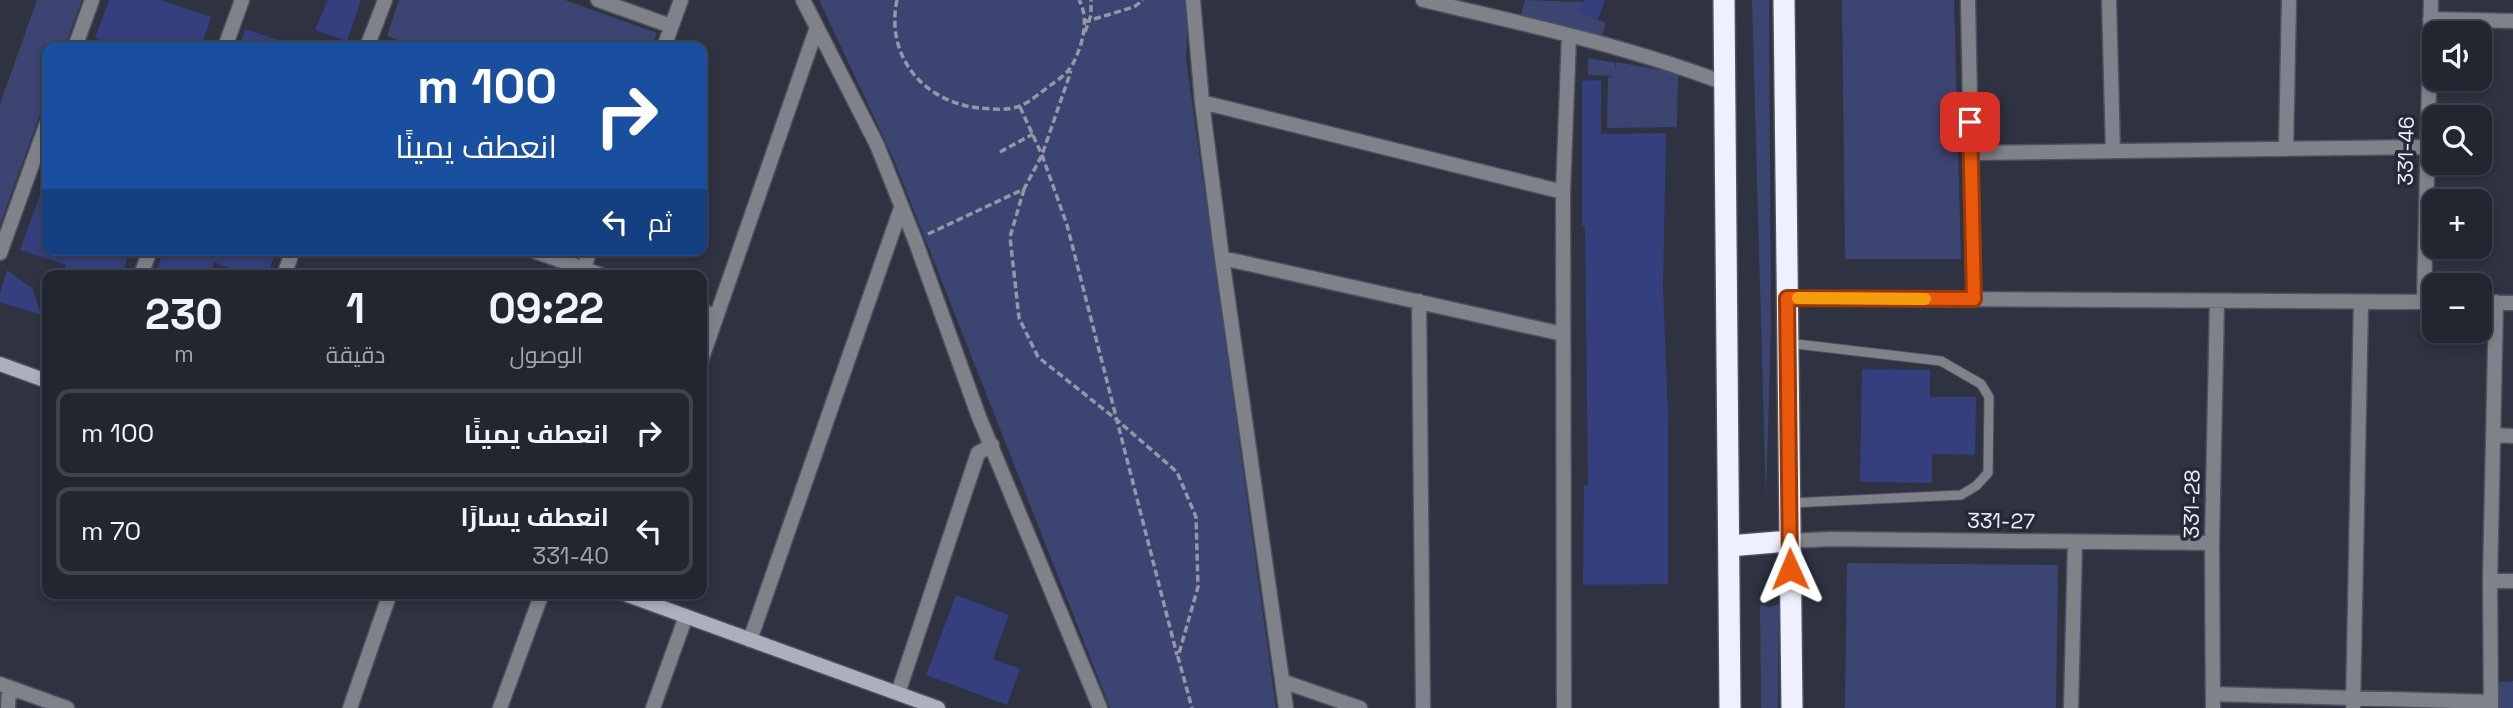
<!DOCTYPE html>
<html lang="ar">
<head>
<meta charset="utf-8">
<style>
  :root { --surface:#222631; --page:#2a2e39; --text:#f1f3f6; --muted:#a2a5ab; --line:#3f434d }
  body { margin:0; font-family:"Space Grotesk",Cairo,sans-serif; background:var(--page); color:var(--text); direction:rtl; height:100vh; display:flex; flex-direction:column; font-size:26px; white-space:nowrap }
  * { box-sizing:border-box; margin:0 }
  p { font-size:23px; color:var(--muted) }
  .icon { flex:none; width:38px; height:38px; fill:none; stroke:currentColor; stroke-width:2; stroke-linecap:round; stroke-linejoin:round }
  .map { position:relative; flex:1; overflow:hidden; direction:ltr }
  .panel { position:absolute; left:42px; top:270px; width:665px; height:329px; display:flex; flex-direction:column; background:var(--surface); border-radius:14px; box-shadow:0 4px 10px #0003,0 0 0 2px var(--line); direction:rtl }
  .panel>* { flex:none }
  .guide { position:absolute; left:42px; top:42px; width:665px; height:214px; border-radius:14px; box-shadow:0 4px 10px #0003,0 0 0 2px var(--line); direction:rtl; background:#1a4fa0; color:#fff; overflow:hidden }
  .tools { position:absolute; left:2422px; top:21px; display:grid; gap:14px }
  .tools a { display:grid; place-items:center; width:70px; height:70px; border-radius:14px; background:var(--surface); box-shadow:0 4px 10px #0003,0 0 0 2px var(--line); font-size:35px }
  .pin { position:absolute; display:grid; place-items:center; width:60px; height:60px; color:#fff; margin:-30px; border-radius:14px; box-shadow:0 4px 10px #0006 }
  .me { position:absolute; width:77px; margin:-38px; rotate:359deg; stroke-linejoin:round; filter:drop-shadow(0 0 5px #0008) }
  .turn { display:flex; align-items:center; gap:24px; height:147px; padding:0 35px; font-size:32px }
  .turn .icon { width:91px; height:91px; stroke-width:2.5 }
  .turn b { display:block; font-size:49px; line-height:60px }
  .then { display:flex; align-items:center; height:66px; padding:0 35px; background:#0003; gap:14px; font-size:26px }
  .eta { display:flex; justify-content:space-evenly; align-items:center; height:119px; text-align:center }
  .eta b { font-size:42px; font-weight:600; line-height:49px }
  ul { padding:0; list-style:none }
  li { display:flex; align-items:center; gap:21px; height:88px; margin:0 14px 10px; padding:0 21px; border:4px solid var(--line); border-radius:14px }
  li div { flex:1 }
  li b { display:block; font-size:26px }
  li em { font-style:normal }
  .map>svg:first-child { display:block }
  .green { fill:#3c4471 }
  .building { fill:#353f7e }
  .lines { fill:none; stroke-linecap:round; stroke-linejoin:round }
  .lane-casing { stroke:#4d505f; stroke-width:11 }
  .street-casing { stroke:#4d505f; stroke-width:17 }
  .secondary-casing { stroke:#4d505f; stroke-width:17 }
  .highway-casing { stroke:#4d505f; stroke-width:24 }
  .path { stroke:#9497a4; stroke-width:3.5; stroke-dasharray:7 3.5; stroke-linecap:butt }
  .lane { stroke:#80828a; stroke-width:9 }
  .street { stroke:#80828a; stroke-width:14 }
  .secondary { stroke:#acafbc; stroke-width:14 }
  .highway { stroke:#eef1fd; stroke-width:21 }
  .route-casing { stroke:#983908; stroke-width:18 }
  .route { stroke:#ea580c; stroke-width:12 }
  .slow { stroke:#f59e0b; stroke-width:12 }
  .labels { text-anchor:middle; stroke-width:7; stroke-linejoin:round; paint-order:stroke }
  .street-label { font-size:21px; fill:#eef0fb; stroke:#252837 }
</style>
</head>
<body>
<div class="map">
<svg width="2513" height="708" viewBox="0 0 2513 708">
  <rect width="100%" height="100%" fill="#2e3241"/>
  <path class="green" d="M 37,0 L 82,0 L 65,47 L 47,47 L 47,95 L 0,225 L 0,104 Z
    M 399,0 L 565,0 L 657,33 L 652,47 L 416,47 L 387,36 Z
    M 819,0 L 1189,0 L 1186,58 L 1276,708 L 1110,708 L 894,160 Z
    M 1525,0 L 1583,2 L 1580,12 L 1606,23 L 1602,35 L 1518,25 Z
    M 1752,0 L 1769,0 L 1771,325 L 1766,501 Z
    M 1842,0 L 1954,0 L 1961,259 L 1845,259 Z
    M 1588,58 L 1615,63 L 1615,70 L 1616,62 L 1678,73 L 1677,127 L 1607,128 L 1608,78 L 1614,76 L 1588,75 Z
    M 1847,563 L 2058,565 L 2056,708 L 1845,708 Z
    M 1760,604 L 1769,607 L 1779,604 L 1778,708 L 1761,708 Z
    M 2513,681 L 2513,708 L 2497,708 L 2497,682 Z"/>
  <path class="building" d="M 109,0 L 160,0 L 211,17 L 201,47 L 120,47 L 95,38 Z
    M 328,0 L 361,0 L 347,41 L 315,30 Z
    M 1584,0 L 1605,0 L 1598,19 L 1579,12 Z
    M 245,29 L 291,44 L 291,47 L 240,47 Z
    M 1601,80 L 1601,134 L 1666,133 L 1663,286 L 1668,419 L 1668,584 L 1583,585 L 1584,485 L 1588,485 L 1585,226 L 1582,226 L 1582,81 Z
    M 46,178 L 47,250 L 130,250 L 122,275 L 62,275 L 66,265 L 20,250 Z
    M 164,250 L 277,250 L 267,275 L 245,275 L 214,262 L 210,275 L 174,275 L 157,269 Z
    M 7,270 L 33,289 L 41,315 L 0,302 L 0,293 Z
    M 1862,369 L 1930,370 L 1930,397 L 1976,397 L 1975,455 L 1932,454 L 1932,483 L 1860,482 Z
    M 956,595 L 1009,615 L 993,659 L 1020,669 L 1007,705 L 926,675 Z"/>
  <g class="lines">
    <defs>
      <path id="lane" d="M 1788,343 L 1941,361 L 1981,384 L 1989,397 L 1988,473 L 1976,486 L 1961,495 L 1790,503"/>
      <path id="street" d="M 598,0 L 671,26
        M 803,0 L 877,145 L 915,240 L 979,417 L 1100,708
        M 1193,0 L 1202,102 L 1222,258 L 1286,708
        M 1423,0 C 1525,24 1627,46 1724,83
        M 1968,0 L 1974,299
        M 2109,0 L 2113,151
        M 2430,19 L 2513,21
        M 75,47 L 92,0
        M 225,47 L 242,0
        M 367,47 L 385,0
        M 664,47 L 681,0
        M 1202,102 L 1563,192
        M 2286,149 L 2289,0
        M 1971,153 L 2428,147
        M 531,250 L 601,275
        M 0,253 L 47,123
        M 1222,258 L 1563,334
        M 584,269 L 590,250
        M 141,275 L 150,250
        M 284,275 L 293,250
        M 1787,298 L 2434,302
        M 1419,301 L 1423,708
        M 2424,302 L 2431,0
        M 2480,302 L 2513,303
        M 702,311 L 716,316
        M 702,358 L 816,30
        M 2493,435 L 2513,436
        M 1790,541 L 1830,539 L 2212,543
        M 2490,581 L 2513,581
        M 750,640 L 901,208
        M 1282,681 L 1360,708
        M 0,684 L 67,708
        M 898,693 L 978,453 L 992,445
        M 2213,694 L 2491,702
        M 8,708 L 9,687
        M 350,708 L 390,593
        M 500,708 L 542,593
        M 653,708 L 686,616
        M 1564,708 L 1563,192 L 1569,35
        M 2071,708 L 2075,543
        M 2213,708 L 2212,543 L 2217,301
        M 2353,708 L 2361,302
        M 2491,708 L 2490,581 L 2496,302"/>
      <path id="secondary" d="M 0,364 L 47,381
        M 622,593 L 938,708"/>
      <path id="highway" d="M 1724,0 L 1730,708
        M 1784,0 L 1792,708
        M 1729,546 L 1790,541"/>
    </defs>
    <use href="#lane" class="lane-casing"/>
    <use href="#street" class="street-casing"/>
    <use href="#secondary" class="secondary-casing"/>
    <use href="#highway" class="highway-casing"/>
    <path class="path" d="M 897,0 C 885,57 924,102 979,108 C 991,109 1011,111 1022,105 C 1031,101 1040,93 1048,87 C 1069,72 1071,71 1080,47 C 1085,32 1087,14 1079,0
      M 1084,22 L 1134,7 L 1143,0
      M 1085,32 L 1091,15 L 1091,0
      M 1020,107 L 1042,155 L 1067,225 L 1177,655
      M 1000,152 L 1033,134
      M 1024,189 L 1010,237 L 1019,318 L 1038,357 L 1117,420 L 1177,472 L 1196,517 L 1198,587 L 1178,657 L 1192,708
      M 928,234 L 1024,189 L 1042,155 L 1071,71"/>
    <use href="#lane" class="lane"/>
    <use href="#street" class="street"/>
    <use href="#secondary" class="secondary"/>
    <use href="#highway" class="highway"/>
  </g>
  <g class="lines">
    <defs>
      <path id="route" d="M 1790,569 L 1787,298 L 1974,299 L 1970,122"/>
    </defs>
    <use href="#route" class="route-casing"/>
    <use href="#route" class="route"/>
    <path class="slow" d="M 1798,298 L 1925,299"/>
  </g>
  <g class="labels">
    <g class="street-label">
      <text transform="translate(2406 151) rotate(-89)" y="7">331-46</text>
      <text transform="translate(2192 504) rotate(-89)" y="7">331-28</text>
      <text transform="translate(2001 521) rotate(1)" y="7">331-27</text>
    </g>
  </g>
</svg>
<div class="tools">
<a><svg class="icon" aria-label="sound" viewBox="0 0 24 24"><path d="M4 9h4l5-4v14l-5-4H4zM17 9q2 3 0 6"/></svg></a>
<a><svg class="icon" aria-label="search" viewBox="0 0 24 24"><circle cx="10" cy="10" r="6"/><path d="M15 15l6 6"/></svg></a>
<a>+</a>
<a>−</a>
</div>
<div class="pin" style="left:1970px;top:122px;background:#d93025"><svg class="icon" aria-label="arrive" viewBox="0 0 24 24"><path d="M6 21V4h12l-3 4 3 4H6"/></svg></div>
<svg class="me" style="left:1790px;top:569px" viewBox="-20 -20 40 40"><path d="M0-17L14 15 0 8-14 15z" fill="#ea580c" stroke="#fff" stroke-width="4"/></svg>
<div class="guide">
<div class="turn"><svg class="icon" aria-label="right" viewBox="0 0 24 24"><path d="M7 20v-9h11M14 6l5 5-5 5"/></svg><div><b>100 m</b>انعطف يمينًا</div></div>
<div class="then">ثم<svg class="icon" aria-label="left" viewBox="0 0 24 24"><path d="M17 20v-9H6M10 6l-5 5 5 5"/></svg></div>
</div>
<section class="panel">
<div class="eta">
<div><b>09:22</b><p>الوصول</p></div>
<div><b>1</b><p>دقيقة</p></div>
<div><b>230</b><p>m</p></div>
</div>
<ul>
<li><svg class="icon" aria-label="right" viewBox="0 0 24 24"><path d="M7 20v-9h11M14 6l5 5-5 5"/></svg><div><b>انعطف يمينًا</b></div><em>100 m</em></li>
<li><svg class="icon" aria-label="left" viewBox="0 0 24 24"><path d="M17 20v-9H6M10 6l-5 5 5 5"/></svg><div><b>انعطف يسارًا</b><p>331-40</p></div><em>70 m</em></li>
</ul>
</section>
</div>
</body>
</html>
